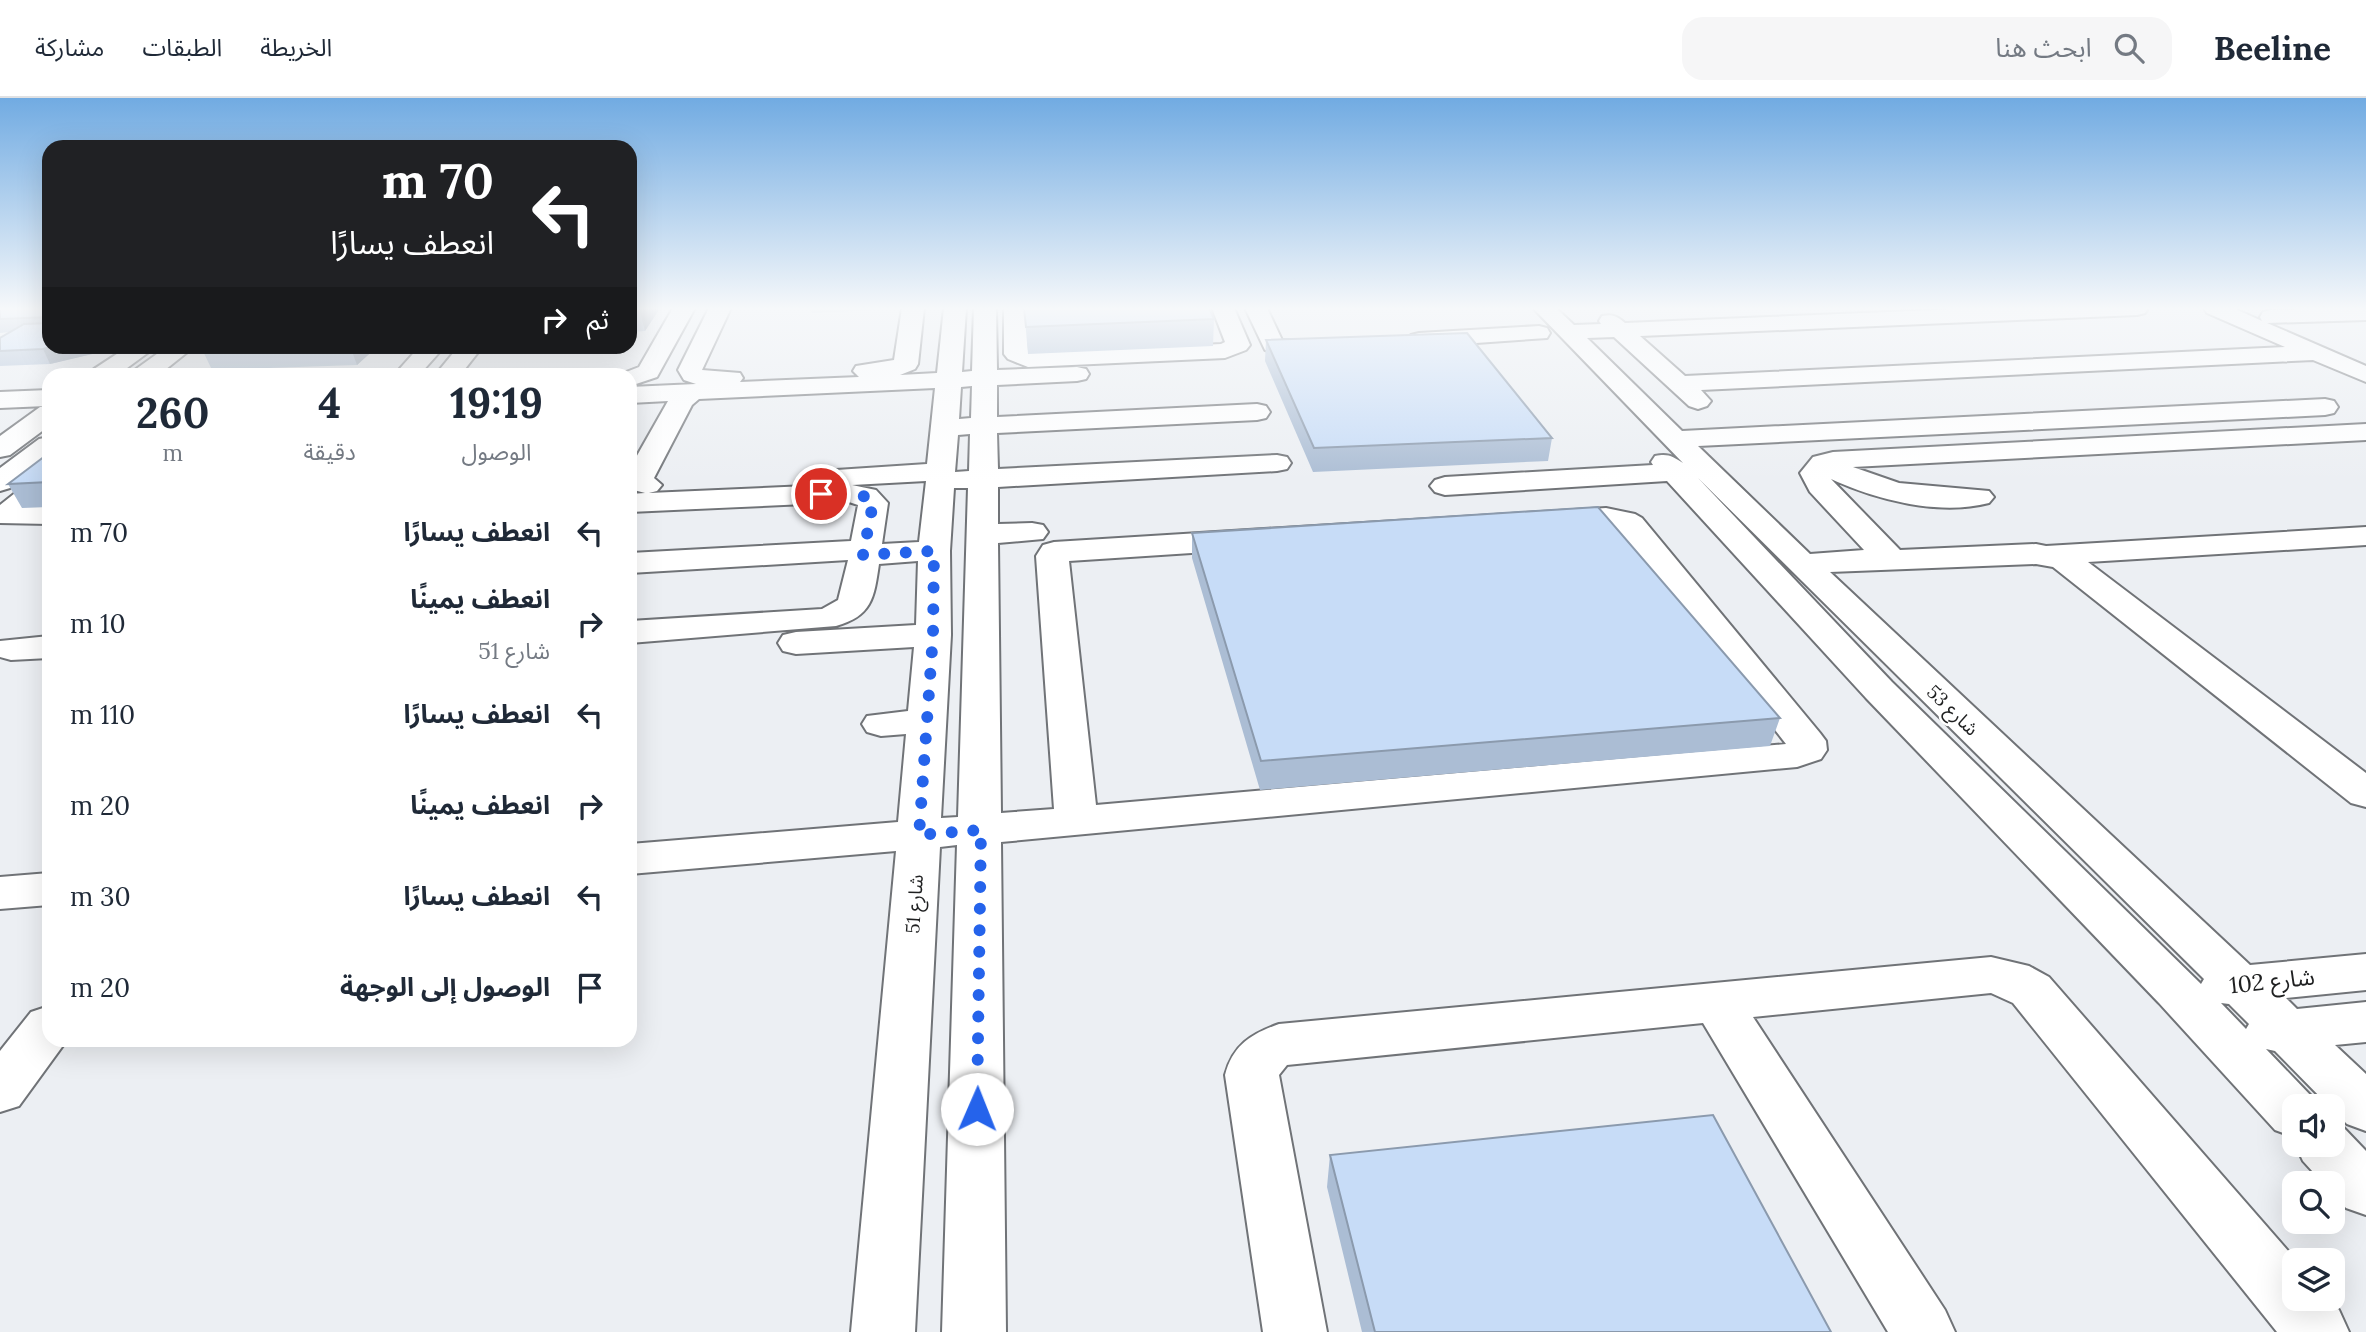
<!DOCTYPE html>
<html lang="ar">
<head>
<meta charset="utf-8">
<style>
  :root { --surface:#fff; --page:#f6f6f7; --text:#1f2937; --muted:#747a83; --line:#e0e1e3 }
  body { margin:0; font-family:Lora,"Noto Sans Arabic",serif; background:var(--page); color:var(--text); direction:rtl; height:100vh; display:flex; flex-direction:column; font-size:26px; white-space:nowrap }
  * { box-sizing:border-box; margin:0 }
  p { font-size:23px; color:var(--muted) }
  .icon { flex:none; width:38px; height:38px; fill:none; stroke:currentColor; stroke-width:2; stroke-linecap:round; stroke-linejoin:round }
  .map { position:relative; flex:1; overflow:hidden; direction:ltr }
  .drawer { position:absolute; left:42px; top:270px; width:595px; height:679px; display:flex; flex-direction:column; background:var(--surface); border-radius:21px; box-shadow:0 7px 28px #0002; direction:rtl }
  .drawer>* { flex:none }
  .top-card { position:absolute; left:42px; top:42px; width:595px; height:214px; border-radius:21px; box-shadow:0 7px 28px #0002; direction:rtl; background:#202124; color:#fff; overflow:hidden }
  .fabs { position:absolute; left:2282px; top:996px; display:grid; gap:14px }
  .fabs a { display:grid; place-items:center; width:63px; height:63px; border-radius:14px; background:var(--surface); box-shadow:0 7px 28px #0002; font-size:35px }
  .pin { position:absolute; display:grid; place-items:center; width:60px; height:60px; color:#fff; margin:-30px; border:4px solid #fff; border-radius:50%; box-shadow:0 2px 7px #0007 }
  .me { position:absolute; width:77px; margin:-38px; rotate:1deg; stroke-linejoin:round; filter:drop-shadow(0 0 5px #0008) }
  .turn { display:flex; align-items:center; gap:24px; height:147px; padding:0 28px; font-size:32px }
  .turn .icon { width:91px; height:91px; stroke-width:2.5 }
  .turn b { display:block; font-size:49px; line-height:60px }
  .then { display:flex; align-items:center; height:66px; padding:0 28px; background:#0003; gap:14px; font-size:26px }
  .eta { display:flex; justify-content:space-evenly; align-items:center; height:119px; text-align:center }
  .eta b { font-size:42px; font-weight:700; line-height:49px }
  ul { padding:0; list-style:none }
  li { display:flex; align-items:center; gap:21px; height:91px; padding:0 28px }
  li div { flex:1 }
  li b { display:block; font-size:26px }
  li em { font-style:normal }
  header { display:flex; align-items:center; gap:42px; box-sizing:border-box; height:98px; padding:0 35px; background:var(--surface); border-bottom:2px solid var(--line) }
  header strong { font-size:33px }
  nav { display:flex; gap:38px; margin-inline-start:auto; font-size:24px }
  .search { width:490px; height:63px; background:var(--page); display:flex; align-items:center; gap:18px; box-sizing:border-box; padding:0 24px; border-radius:21px; color:var(--muted); font-size:26px }
  .map>svg:first-child { display:block }
  .lines { fill:none; stroke-linecap:round; stroke-linejoin:round }
  .minor-casing { stroke:#707377; stroke-width:4 }
  .minor { fill:#fff; fill-rule:evenodd }
  .wall { fill:#abbdd4 }
  .shaded-wall { fill:#8b9aad }
  .building { fill:#c7dcf7; stroke:#8b9aad; stroke-width:2 }
  .route { stroke:#2563eb; stroke-width:12; stroke-dasharray:0 21.6 }
  .labels { text-anchor:middle; stroke-width:5; stroke-linejoin:round; paint-order:stroke }
  .street-label { font-size:19px; fill:#1f2021; stroke:#fff }
  .near-street-label { font-size:23px; fill:#1f2021; stroke:#fff }
</style>
</head>
<body>
<header>
<strong>Beeline</strong>
<div class="search"><svg class="icon" aria-label="search" viewBox="0 0 24 24"><circle cx="10" cy="10" r="6"/><path d="M15 15l6 6"/></svg>ابحث هنا</div>
<nav><a>الخريطة</a><a>الطبقات</a><a>مشاركة</a></nav>
</header>
<div class="map">
<svg width="2366" height="1234" viewBox="0 0 2366 1234">
  <rect width="100%" height="100%" fill="#eceff3"/>
  <g class="lines">
    <defs>
      <path id="minor" d="M 673,210 L 695,210 L 657,279 L 630,288 L 630,276 L 621,276 L 639,269 Z
        M 709,210 L 731,210 L 702,272 L 740,275 L 743,280 L 740,284 L 859,279 L 853,273 L 856,268 L 894,262 L 902,210 L 924,210 L 918,266 L 915,271 L 900,277 L 937,275 L 944,210 L 966,210 L 962,274 L 972,273 L 974,210 L 996,210 L 997,272 L 1077,269 L 1086,271 L 1089,276 L 1086,281 L 1077,283 L 997,287 L 997,319 L 1257,306 L 1266,308 L 1270,314 L 1266,320 L 1257,322 L 997,335 L 998,371 L 1277,357 L 1287,359 L 1291,365 L 1287,371 L 1277,373 L 998,389 L 998,426 L 1032,425 L 1043,427 L 1048,434 L 1043,441 L 998,445 L 1001,715 L 1054,711 L 1036,458 L 1043,447 L 1054,444 L 1606,410 L 1635,416 L 1642,420 L 1820,635 L 1826,643 L 1827,652 L 1821,661 L 1797,669 L 1001,744 L 1006,1234 L 942,1234 L 957,747 L 940,749 L 915,1234 L 851,1234 L 896,753 L 630,776 L 630,746 L 898,724 L 906,636 L 881,638 L 867,634 L 862,626 L 867,618 L 908,613 L 914,549 L 796,556 L 783,553 L 778,545 L 783,537 L 796,534 L 916,527 L 918,463 L 879,466 C 874,500 872,518 836,528 L 630,545 L 630,523 L 822,511 L 838,502 L 848,462 L 630,475 L 630,455 L 851,443 L 858,407 L 849,404 L 630,414 L 630,396 L 645,395 L 630,391 L 630,370 L 668,303 L 630,305 L 630,289 L 696,286 L 684,282 L 678,272 ZM 972,288 L 971,320 L 959,321 L 961,289 ZM 935,290 L 927,366 L 821,373 L 817,379 L 821,385 L 829,387 L 649,395 L 657,393 L 662,387 L 654,380 L 692,307 L 699,301 ZM 970,336 L 969,373 L 955,374 L 958,337 ZM 926,383 L 919,444 L 882,446 L 888,405 L 876,392 L 852,387 ZM 954,390 L 968,390 L 958,719 L 941,720 L 951,537 L 950,453 ZM 1606,428 L 1620,434 L 1786,646 L 1096,707 L 1069,463 Z
        M 1004,210 L 1026,210 L 1028,253 L 1033,255 L 1221,246 L 1225,244 L 1212,210 L 1234,210 L 1250,247 L 1246,252 L 1225,260 L 1028,269 L 1008,261 L 1004,256 Z
        M 1245,210 L 1267,210 L 1282,242 L 1328,243 L 1332,248 L 1328,253 C 1308,258 1285,257 1265,252 Z
        M 1533,210 L 1556,210 L 1574,227 L 1601,226 L 1599,223 L 1602,218 C 1612,216 1617,218 1625,225 L 1984,210 L 2148,210 L 2145,215 L 2137,217 L 1640,238 L 1685,278 L 2285,249 L 2207,215 L 2204,210 L 2233,210 L 2262,223 L 2260,219 L 2263,214 L 2271,212 L 2366,210 L 2366,222 L 2267,225 L 2366,268 L 2366,284 L 2313,262 L 1701,292 L 1711,303 L 1707,308 L 1698,311 L 1689,308 L 1614,239 L 1587,240 L 1682,333 L 2325,301 L 2334,303 L 2338,309 L 2334,315 L 2325,317 L 1698,348 L 1810,456 L 1864,452 L 1810,394 L 1800,375 L 1813,359 L 1833,354 L 2366,326 L 2366,342 L 1853,369 L 1899,385 L 1989,393 L 1994,399 L 1989,405 C 1939,418 1877,402 1831,381 L 1900,452 L 2036,446 L 2046,448 L 2366,429 L 2366,447 L 2088,464 L 2366,675 L 2366,709 L 2351,705 L 2053,469 L 2036,466 L 1830,474 L 2250,867 L 2366,856 L 2366,892 L 2286,900 L 2297,911 L 2366,904 L 2366,944 L 2335,947 L 2366,976 L 2366,1033 L 2347,1026 L 2333,1012 L 2333,1008 L 2329,1008 L 2275,953 L 2266,951 L 2313,1000 L 2317,1008 L 2294,1008 L 2294,1039 L 2275,1032 L 2159,905 L 1866,600 L 1667,383 L 1445,397 L 1435,394 L 1430,388 L 1435,382 L 1445,379 L 1653,367 L 1651,364 L 1655,358 C 1669,355 1673,359 1683,365 ZM 1698,380 L 2204,881 L 2201,886 L 1892,584 ZM 2221,905 L 2229,906 L 2249,926 L 2246,931 Z
        M 1539,228 L 1547,230 L 1550,235 L 1547,240 L 1419,249 L 1411,247 L 1407,242 L 1411,237 L 1419,235 Z
        M 129,248 L 157,248 L 119,276 L 91,276 L 94,271 Z
        M 168,248 L 195,248 L 160,276 L 133,276 L 136,271 Z
        M 420,248 L 445,248 L 420,276 L 395,276 Z
        M 459,248 L 483,248 L 461,276 L 436,276 Z
        M 49,292 L 49,328 L 10,357 L 0,359 L 0,338 L 40,309 L 46,308 L 0,310 L 0,294 Z
        M 49,339 L 49,360 L 10,390 L 0,393 L 0,370 L 39,341 Z
        M 49,373 L 49,397 L 35,408 L 49,408 L 49,426 L 0,425 L 0,407 L 39,376 Z
        M 49,538 L 49,560 L 11,562 L 0,559 L 0,543 Z
        M 49,775 L 49,807 L 0,811 L 0,779 Z
        M 1991,859 L 2029,868 L 2049,879 L 2296,1162 L 2294,1200 L 2329,1200 L 2339,1212 L 2349,1234 L 2277,1234 L 2013,905 L 1991,895 L 1753,919 L 1945,1212 L 1955,1234 L 1888,1234 L 1703,925 L 1287,967 L 1279,977 L 1327,1234 L 1263,1234 L 1225,977 C 1233,947 1251,936 1279,926 Z
        M 49,908 L 49,942 L 67,942 L 19,1008 L 0,1014 L 0,953 L 31,914 Z
        M 2333,1026 L 2343,1029 L 2366,1053 L 2366,1117 L 2346,1110 L 2333,1096 L 2333,1085 L 2323,1085 L 2303,1063 L 2295,1046 L 2333,1046 Z"/>
    </defs>
    <use href="#minor" class="minor-casing"/>
    <use href="#minor" class="minor"/>
  </g>
  <path class="wall" d="M 0,210 L 49,210 L 49,248 L 105,253 L 50,266 L 0,268 L 0,240 L 10,234 L 0,235 Z
    M 630,210 L 660,210 L 645,233 L 630,234 Z
    M 811,210 L 897,210 L 897,211 L 812,215 Z
    M 1024,210 L 1214,221 L 1213,248 L 1028,256 Z
    M 1266,242 L 1552,340 L 1548,363 L 1313,374 L 1265,263 Z
    M 206,248 L 378,248 L 357,267 L 212,272 L 202,251 Z
    M 49,355 L 49,409 L 22,410 L 8,386 Z
    M 1192,435 L 1780,620 L 1770,648 L 1260,692 L 1192,460 Z
    M 1330,1057 L 1831,1234 L 1362,1234 L 1327,1089 Z"/>
  <path class="shaded-wall" d="M 639,210 L 660,210 L 645,233 Z
    M 55,248 L 111,248 L 105,253 L 50,266 L 43,251 Z
    M 350,248 L 378,248 L 357,267 Z"/>
  <path class="building" d="M 0,210 L 49,210 L 49,219 L 0,221 Z
    M 1024,210 L 1209,210 L 1214,221 L 1026,229 Z
    M 49,225 L 49,248 L 55,248 L 43,251 L 0,253 L 0,240 L 24,226 Z
    M 1467,235 L 1552,340 L 1314,350 L 1266,242 Z
    M 206,248 L 274,248 L 202,251 Z
    M 49,355 L 49,384 L 8,386 Z
    M 1598,409 L 1780,620 L 1261,663 L 1192,435 Z
    M 1713,1017 L 1831,1234 L 1375,1234 L 1330,1057 Z"/>
  <linearGradient id="sky" x2="0" y2="1"><stop stop-color="#71abe2"/><stop offset="0.55" stop-color="#f6f8fa"/><stop offset="1" stop-color="#f6f8fa" stop-opacity="0"/></linearGradient>
  <rect width="2366" height="383" fill="url(#sky)"/>
  <g class="lines">
    <path class="route" d="M 821,396 L 858,396 L 871,401 L 873,405 L 863,457 L 934,453 L 933,537 L 919,737 L 981,732 L 977,1011"/>
  </g>
  <g class="labels">
    <g class="street-label">
      <text transform="translate(1953 612) rotate(44)" y="7">شارع 53</text>
      <text transform="translate(914 806) rotate(-86)" y="7">شارع 51</text>
    </g>
    <g class="near-street-label">
      <text transform="translate(2272 883) rotate(-6)" y="8">شارع 102</text>
    </g>
  </g>
</svg>
<div class="fabs">
<a><svg class="icon" aria-label="sound" viewBox="0 0 24 24"><path d="M4 9h4l5-4v14l-5-4H4zM17 9q2 3 0 6"/></svg></a>
<a><svg class="icon" aria-label="search" viewBox="0 0 24 24"><circle cx="10" cy="10" r="6"/><path d="M15 15l6 6"/></svg></a>
<a><svg class="icon" aria-label="layers" viewBox="0 0 24 24"><path d="M12 4l9 5-9 5-9-5zM3 14l9 5 9-5"/></svg></a>
</div>
<div class="pin" style="left:821px;top:396px;background:#d93025"><svg class="icon" aria-label="arrive" viewBox="0 0 24 24"><path d="M6 21V4h12l-3 4 3 4H6"/></svg></div>
<svg class="me" style="left:977px;top:1011px" viewBox="-20 -20 40 40"><circle r="19" fill="#fff"/><path d="M0-13L10 11 0 6-10 11z" fill="#2563eb"/></svg>
<div class="top-card">
<div class="turn"><svg class="icon" aria-label="left" viewBox="0 0 24 24"><path d="M17 20v-9H6M10 6l-5 5 5 5"/></svg><div><b>70 m</b>انعطف يسارًا</div></div>
<div class="then">ثم<svg class="icon" aria-label="right" viewBox="0 0 24 24"><path d="M7 20v-9h11M14 6l5 5-5 5"/></svg></div>
</div>
<section class="drawer">
<div class="eta">
<div><b>19:19</b><p>الوصول</p></div>
<div><b>4</b><p>دقيقة</p></div>
<div><b>260</b><p>m</p></div>
</div>
<ul>
<li><svg class="icon" aria-label="left" viewBox="0 0 24 24"><path d="M17 20v-9H6M10 6l-5 5 5 5"/></svg><div><b>انعطف يسارًا</b></div><em>70 m</em></li>
<li><svg class="icon" aria-label="right" viewBox="0 0 24 24"><path d="M7 20v-9h11M14 6l5 5-5 5"/></svg><div><b>انعطف يمينًا</b><p>شارع 51</p></div><em>10 m</em></li>
<li><svg class="icon" aria-label="left" viewBox="0 0 24 24"><path d="M17 20v-9H6M10 6l-5 5 5 5"/></svg><div><b>انعطف يسارًا</b></div><em>110 m</em></li>
<li><svg class="icon" aria-label="right" viewBox="0 0 24 24"><path d="M7 20v-9h11M14 6l5 5-5 5"/></svg><div><b>انعطف يمينًا</b></div><em>20 m</em></li>
<li><svg class="icon" aria-label="left" viewBox="0 0 24 24"><path d="M17 20v-9H6M10 6l-5 5 5 5"/></svg><div><b>انعطف يسارًا</b></div><em>30 m</em></li>
<li><svg class="icon" aria-label="arrive" viewBox="0 0 24 24"><path d="M6 21V4h12l-3 4 3 4H6"/></svg><div><b>الوصول إلى الوجهة</b></div><em>20 m</em></li>
</ul>
</section>
</div>
</body>
</html>
